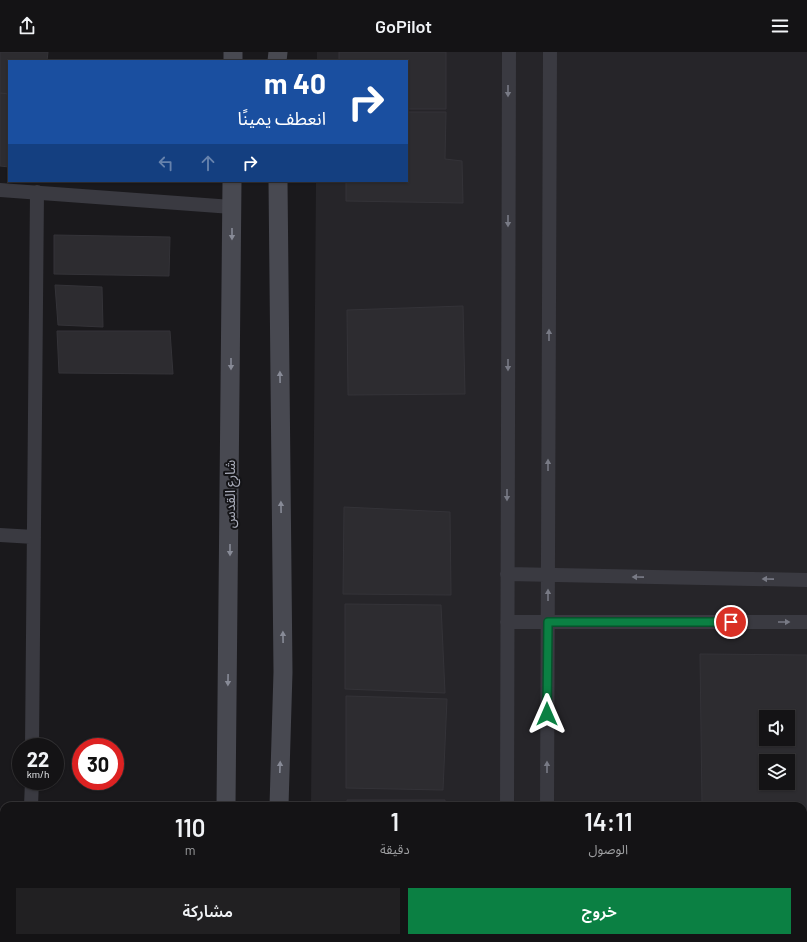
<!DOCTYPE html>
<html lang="ar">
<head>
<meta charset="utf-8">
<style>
  :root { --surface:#141315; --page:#212022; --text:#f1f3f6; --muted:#9d9ea0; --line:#333234; --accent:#0b8043 }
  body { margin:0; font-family:Barlow,"Noto Sans Arabic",sans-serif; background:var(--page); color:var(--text); direction:rtl; height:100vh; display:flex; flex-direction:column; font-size:15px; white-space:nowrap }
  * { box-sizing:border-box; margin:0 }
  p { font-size:13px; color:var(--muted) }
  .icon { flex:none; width:22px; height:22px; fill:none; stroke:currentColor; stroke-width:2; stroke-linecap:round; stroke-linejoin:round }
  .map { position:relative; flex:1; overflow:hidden; direction:ltr }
  .side { position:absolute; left:0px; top:750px; width:807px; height:140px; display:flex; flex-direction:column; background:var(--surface); border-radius:12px 12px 0 0; box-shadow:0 1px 3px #0004,0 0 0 1px var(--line); direction:rtl }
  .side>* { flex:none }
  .banner { position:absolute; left:8px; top:8px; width:400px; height:122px; border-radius:0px; box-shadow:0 1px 3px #0004,0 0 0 1px var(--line); direction:rtl; background:#1a4fa0; color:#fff; overflow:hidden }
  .tools { position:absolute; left:759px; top:658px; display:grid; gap:8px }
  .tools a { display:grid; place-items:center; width:36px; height:36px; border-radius:0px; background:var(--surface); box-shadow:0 1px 3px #0004,0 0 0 1px var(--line); font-size:20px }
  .speed { position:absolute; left:12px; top:686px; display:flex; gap:8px; font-size:20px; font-weight:700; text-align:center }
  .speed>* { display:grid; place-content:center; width:52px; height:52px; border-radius:50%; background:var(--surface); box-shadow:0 1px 3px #0004,0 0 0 1px var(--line); line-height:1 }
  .speed small { font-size:10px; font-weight:400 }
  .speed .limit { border:6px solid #d22; background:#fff; color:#111 }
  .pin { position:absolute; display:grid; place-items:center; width:34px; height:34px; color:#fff; margin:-17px; border:2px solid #fff; border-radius:50%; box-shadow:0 1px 4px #0007 }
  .me { position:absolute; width:44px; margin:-22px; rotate:0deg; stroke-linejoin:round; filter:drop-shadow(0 0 3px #0008) }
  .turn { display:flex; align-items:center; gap:14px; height:84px; padding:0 16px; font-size:18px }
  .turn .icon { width:52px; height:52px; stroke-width:2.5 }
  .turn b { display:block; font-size:28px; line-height:34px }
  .lanes { display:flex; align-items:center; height:38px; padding:0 16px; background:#0003; justify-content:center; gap:20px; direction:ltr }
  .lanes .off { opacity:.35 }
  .eta { display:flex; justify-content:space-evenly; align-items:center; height:68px; text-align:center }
  .eta b { font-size:24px; font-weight:600; line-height:28px }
  .button { display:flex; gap:8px; margin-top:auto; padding:8px 16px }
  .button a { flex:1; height:46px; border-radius:0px; background:var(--accent); color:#fff; font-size:16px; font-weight:600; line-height:46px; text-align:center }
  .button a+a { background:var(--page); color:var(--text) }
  header { display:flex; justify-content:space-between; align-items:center; height:52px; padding:0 16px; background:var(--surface); font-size:18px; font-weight:600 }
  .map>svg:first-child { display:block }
  .built { fill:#262529; fill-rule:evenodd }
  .building { fill:#2d2c30; stroke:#343338; fill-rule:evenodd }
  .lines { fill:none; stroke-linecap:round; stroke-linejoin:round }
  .minor { stroke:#3a3a41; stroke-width:14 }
  .secondary { stroke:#484951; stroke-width:19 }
  .oneway { fill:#787a85 }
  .oneway2 { fill:#888b97 }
  .route-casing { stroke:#07532c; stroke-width:10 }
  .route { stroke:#0b8043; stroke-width:7 }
  .labels { text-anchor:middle; stroke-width:4; stroke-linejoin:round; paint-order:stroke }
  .street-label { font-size:14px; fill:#abaebc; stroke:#141417 }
</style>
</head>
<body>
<header><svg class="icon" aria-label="menu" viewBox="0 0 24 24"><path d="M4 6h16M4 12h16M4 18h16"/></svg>GoPilot<svg class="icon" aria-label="share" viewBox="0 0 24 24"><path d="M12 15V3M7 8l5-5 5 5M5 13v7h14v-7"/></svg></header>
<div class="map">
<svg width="807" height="890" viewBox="0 0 807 890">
  <rect width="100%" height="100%" fill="#1a191c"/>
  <path class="built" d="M 317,0 L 807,0 L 807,890 L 310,890 L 310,886 L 803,886 L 803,754 L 311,754 L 316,129 L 407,129 L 407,9 L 317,9 ZM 766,665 L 788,665 L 788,687 L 766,687 ZM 766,709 L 788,709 L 788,731 L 766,731 Z"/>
  <path class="building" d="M 0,0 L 48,0 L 47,9 L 9,9 L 9,42 L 0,41 Z
    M 339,0 L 446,0 L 446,57 L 407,57 L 407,9 L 339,9 Z
    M 0,41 L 9,42 L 9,115 L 0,114 Z
    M 407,60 L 446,60 L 445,107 L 462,109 L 463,151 L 346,149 L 346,129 L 407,129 Z
    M 54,183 L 170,185 L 169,224 L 54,222 Z
    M 55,233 L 102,235 L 103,275 L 58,273 Z
    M 463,254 L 465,342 L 348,343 L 347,258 Z
    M 57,279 L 170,279 L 173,322 L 59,321 Z
    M 344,455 L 450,460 L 451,543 L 343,542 Z
    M 345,552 L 441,553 L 445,641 L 345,637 Z
    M 700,602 L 807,603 L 807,761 L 803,761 L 803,754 L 702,754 ZM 766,665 L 788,665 L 788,687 L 766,687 ZM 766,709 L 788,709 L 788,731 L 766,731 Z
    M 346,644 L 447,647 L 443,738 L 346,736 Z
    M 347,748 L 445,748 L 445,754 L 347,754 Z
    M 343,886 L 418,886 L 418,890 L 343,890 Z"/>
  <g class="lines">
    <path class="minor" d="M 0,138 L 232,155
      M 0,483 L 34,485
      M 507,522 L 807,528
      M 507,570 L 807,570
      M 32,695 L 37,140
      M 31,754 L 32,729
      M 507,754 L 509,0
      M 547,754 L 550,0
      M 0,882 L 4,883
      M 30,890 L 30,886
      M 507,890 L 507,886
      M 546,890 L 546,886"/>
    <path class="secondary" d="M 233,9 L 233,0
      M 277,9 L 278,0
      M 278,129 L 283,620 L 279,754
      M 226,754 L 232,129
      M 224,890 L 224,886
      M 275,890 L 275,886"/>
  </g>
  <defs><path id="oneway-solid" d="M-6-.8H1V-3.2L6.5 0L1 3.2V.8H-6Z"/></defs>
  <g class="oneway">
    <use href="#oneway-solid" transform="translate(508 39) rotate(90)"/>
    <use href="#oneway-solid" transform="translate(508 169) rotate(90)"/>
    <use href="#oneway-solid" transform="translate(549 283) rotate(-90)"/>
    <use href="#oneway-solid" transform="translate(508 313) rotate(90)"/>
    <use href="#oneway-solid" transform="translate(548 413) rotate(-90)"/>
    <use href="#oneway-solid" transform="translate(507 443) rotate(90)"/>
    <use href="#oneway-solid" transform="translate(638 525) rotate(-179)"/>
    <use href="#oneway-solid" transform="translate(768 527) rotate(-179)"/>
    <use href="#oneway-solid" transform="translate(548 543) rotate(-90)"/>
    <use href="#oneway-solid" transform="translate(784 570)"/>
    <use href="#oneway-solid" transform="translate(547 715) rotate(-90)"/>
  </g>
  <g class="oneway2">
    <use href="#oneway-solid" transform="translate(232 182) rotate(90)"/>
    <use href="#oneway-solid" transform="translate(231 312) rotate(90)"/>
    <use href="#oneway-solid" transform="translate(280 325) rotate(-91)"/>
    <use href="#oneway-solid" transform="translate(281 455) rotate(-91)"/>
    <use href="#oneway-solid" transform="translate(230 498) rotate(90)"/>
    <use href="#oneway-solid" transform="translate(283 585) rotate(-91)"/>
    <use href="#oneway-solid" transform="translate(228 628) rotate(91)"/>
    <use href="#oneway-solid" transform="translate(280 715) rotate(-88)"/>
  </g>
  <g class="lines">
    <defs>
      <path id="route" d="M 547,662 L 548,570 L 731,570"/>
    </defs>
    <use href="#route" class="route-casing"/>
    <use href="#route" class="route"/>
  </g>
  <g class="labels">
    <g class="street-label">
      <text transform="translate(230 442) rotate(-90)" y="5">شارع القدس</text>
    </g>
  </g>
</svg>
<div class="tools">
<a><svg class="icon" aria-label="sound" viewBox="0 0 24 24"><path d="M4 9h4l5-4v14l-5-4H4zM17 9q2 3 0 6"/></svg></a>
<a><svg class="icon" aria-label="layers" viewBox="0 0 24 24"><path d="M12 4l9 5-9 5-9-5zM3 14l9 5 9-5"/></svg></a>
</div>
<div class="speed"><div>22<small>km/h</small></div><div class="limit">30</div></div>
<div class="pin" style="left:731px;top:570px;background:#d93025"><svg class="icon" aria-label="arrive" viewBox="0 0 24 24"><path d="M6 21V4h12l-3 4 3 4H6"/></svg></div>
<svg class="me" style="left:547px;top:662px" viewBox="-20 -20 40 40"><path d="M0-17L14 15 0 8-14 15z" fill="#0b8043" stroke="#fff" stroke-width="4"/></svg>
<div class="banner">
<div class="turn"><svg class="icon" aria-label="right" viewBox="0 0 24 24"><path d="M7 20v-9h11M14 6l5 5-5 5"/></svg><div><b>40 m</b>انعطف يمينًا</div></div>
<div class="lanes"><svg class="icon off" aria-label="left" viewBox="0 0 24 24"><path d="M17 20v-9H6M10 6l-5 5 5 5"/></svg><svg class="icon off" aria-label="ahead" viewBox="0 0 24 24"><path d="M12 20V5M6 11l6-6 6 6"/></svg><svg class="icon" aria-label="right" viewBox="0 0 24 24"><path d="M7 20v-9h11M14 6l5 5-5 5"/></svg></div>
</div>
<section class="side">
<div class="eta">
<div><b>14:11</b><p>الوصول</p></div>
<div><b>1</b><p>دقيقة</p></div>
<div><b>110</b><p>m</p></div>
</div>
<div class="button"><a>خروج</a><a>مشاركة</a></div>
</section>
</div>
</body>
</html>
